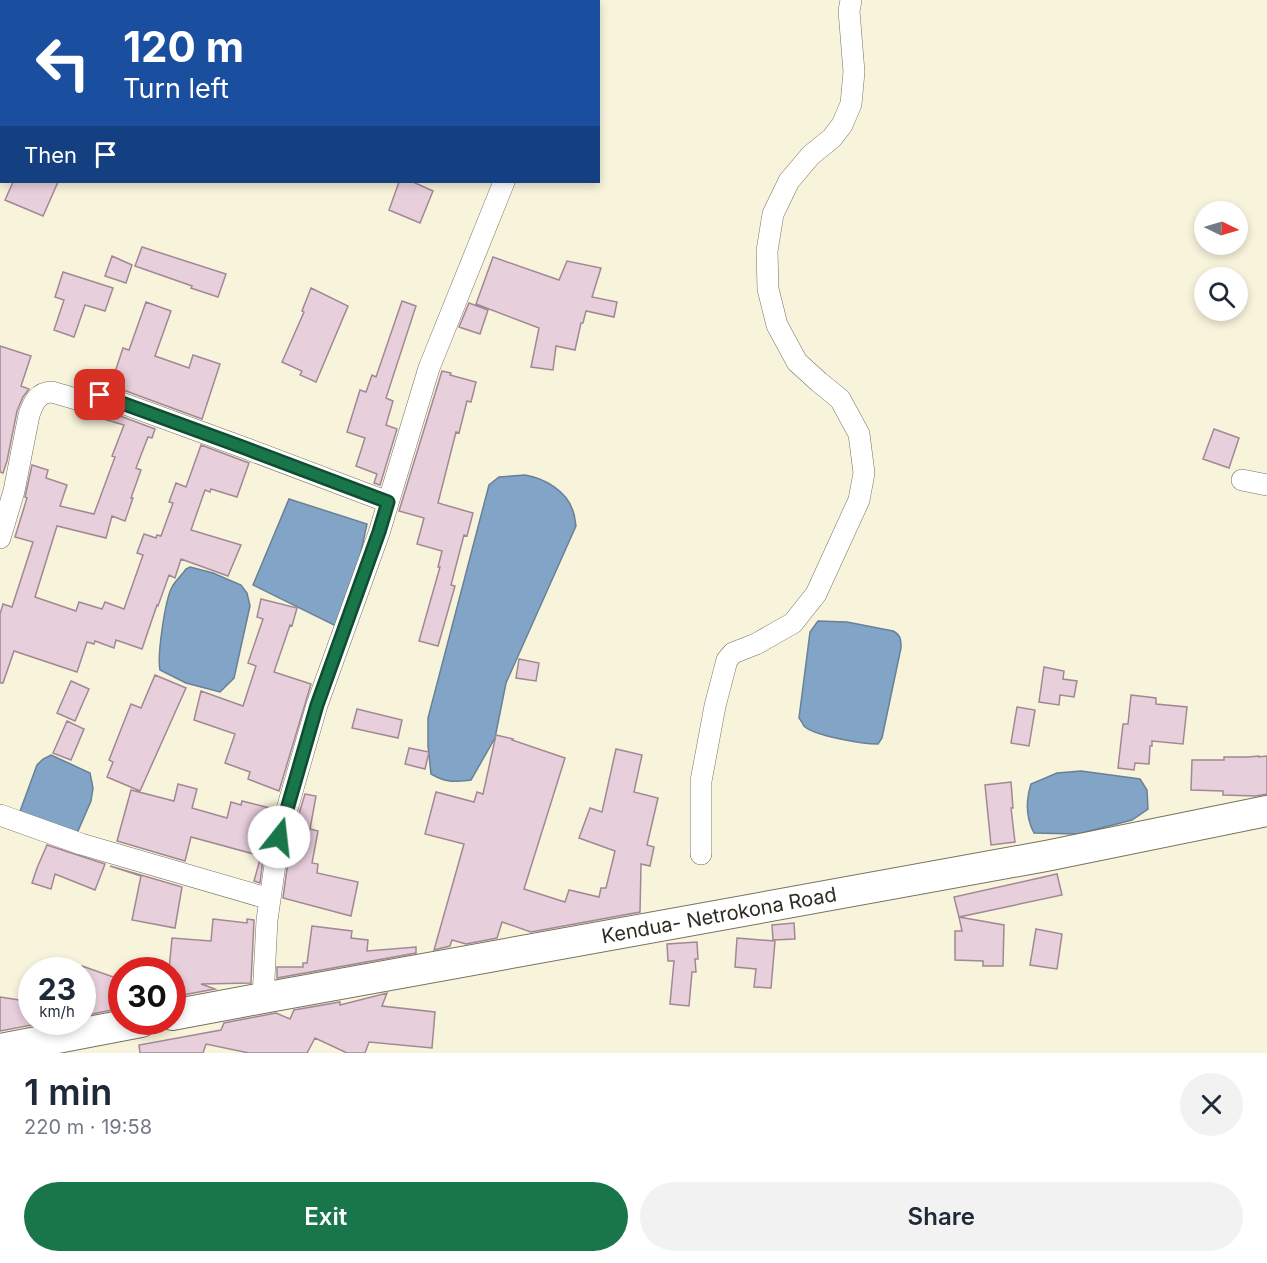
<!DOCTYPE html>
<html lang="en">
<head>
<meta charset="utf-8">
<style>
  :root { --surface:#fff; --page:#f2f2f3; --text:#1f2937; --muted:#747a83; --accent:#19754a }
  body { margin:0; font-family:Inter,sans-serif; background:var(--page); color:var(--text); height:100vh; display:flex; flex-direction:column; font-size:22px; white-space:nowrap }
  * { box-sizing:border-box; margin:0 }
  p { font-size:20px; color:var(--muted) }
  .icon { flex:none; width:33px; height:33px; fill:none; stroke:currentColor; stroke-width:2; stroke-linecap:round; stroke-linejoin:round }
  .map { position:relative; height:1053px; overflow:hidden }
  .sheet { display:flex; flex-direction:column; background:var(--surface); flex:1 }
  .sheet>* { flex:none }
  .banner { position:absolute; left:0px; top:0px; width:600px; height:183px; box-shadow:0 3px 9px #0003; background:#1a4fa0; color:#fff; overflow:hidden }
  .needle { width:39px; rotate:95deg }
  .tools { position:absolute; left:1194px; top:201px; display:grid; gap:12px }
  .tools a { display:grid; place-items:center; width:54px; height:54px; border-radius:50%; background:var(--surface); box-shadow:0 3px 9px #0003; font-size:30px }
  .speed { position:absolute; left:18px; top:957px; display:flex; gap:12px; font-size:30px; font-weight:700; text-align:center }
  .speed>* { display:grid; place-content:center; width:78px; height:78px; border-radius:50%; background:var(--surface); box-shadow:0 3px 9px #0003; line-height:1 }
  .speed small { font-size:15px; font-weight:400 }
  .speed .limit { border:9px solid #d22; background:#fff; color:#111 }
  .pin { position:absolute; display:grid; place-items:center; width:51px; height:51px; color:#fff; margin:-26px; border-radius:12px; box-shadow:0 3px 9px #0006 }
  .me { position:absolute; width:66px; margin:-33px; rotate:16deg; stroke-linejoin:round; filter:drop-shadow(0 0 4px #0008) }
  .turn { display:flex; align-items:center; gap:21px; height:126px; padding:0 24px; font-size:27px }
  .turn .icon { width:78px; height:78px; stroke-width:2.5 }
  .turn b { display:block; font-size:42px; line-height:51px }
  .then { display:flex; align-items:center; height:57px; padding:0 24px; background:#0003; gap:12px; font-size:22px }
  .round { display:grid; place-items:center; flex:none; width:63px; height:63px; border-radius:32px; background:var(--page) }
  .headline { display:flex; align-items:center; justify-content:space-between; height:102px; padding:0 24px }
  h1 { font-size:36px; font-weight:600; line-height:45px }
  .cta { display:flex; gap:12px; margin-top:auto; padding:12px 24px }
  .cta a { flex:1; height:69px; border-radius:36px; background:var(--accent); color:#fff; font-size:24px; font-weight:600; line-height:69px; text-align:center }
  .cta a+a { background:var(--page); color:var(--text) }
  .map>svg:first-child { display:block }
  .water { fill:#82a4c7; stroke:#698096; stroke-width:1.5 }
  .building { fill:#e7cfdb; stroke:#a08995; stroke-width:1.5 }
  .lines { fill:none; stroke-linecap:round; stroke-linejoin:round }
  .minor-casing { stroke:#77725e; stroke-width:22 }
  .secondary-casing { stroke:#77725e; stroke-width:32 }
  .minor { stroke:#fff; stroke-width:21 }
  .secondary { stroke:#fff; stroke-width:30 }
  .route-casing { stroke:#104c30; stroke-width:15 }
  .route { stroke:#19754a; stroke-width:10 }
  .labels { text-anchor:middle; stroke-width:4.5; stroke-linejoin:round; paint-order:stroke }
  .street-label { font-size:20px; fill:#2e2c23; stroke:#f8f3db }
</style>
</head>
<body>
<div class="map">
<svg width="1267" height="1053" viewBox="0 0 1267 1053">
  <rect width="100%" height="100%" fill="#f8f3db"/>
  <path class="water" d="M 525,475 C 544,478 567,491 573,511 C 575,516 575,521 576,526 L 506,683 L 495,738 L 471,780 C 453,782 447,783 431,774 L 428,746 L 428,718 L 489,485 L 499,477 Z
    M 289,499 L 367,524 L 344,630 L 253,585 Z
    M 190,567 L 213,573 L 241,585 L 247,593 L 250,606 L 234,678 L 220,692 L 186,683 L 160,670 C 157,656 165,600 172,587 C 175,581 182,575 186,569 Z
    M 818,621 L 847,622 L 893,631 C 901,635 901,640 901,648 L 882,738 L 878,744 C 863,744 814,736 804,726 C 802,723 801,720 799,718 L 810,632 Z
    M 51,755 L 90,773 L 93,788 L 91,801 L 78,831 L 74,833 L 19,814 L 37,765 L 43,759 Z
    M 1081,771 L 1140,779 L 1147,790 L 1148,809 L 1132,820 L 1078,834 L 1034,833 C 1026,818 1026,800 1031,784 L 1057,773 Z"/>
  <path class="building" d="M 13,182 L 58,182 L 43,216 L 5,200 Z
    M 399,182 L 413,182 L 433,191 L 420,223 L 389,210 Z
    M 142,247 L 226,274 L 218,297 L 191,288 L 192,286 L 135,266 Z
    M 112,256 L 132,265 L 126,283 L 105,276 Z
    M 493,257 L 559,280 L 567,261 L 601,268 L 592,297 L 617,302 L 614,317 L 586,311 L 583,323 L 581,323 L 575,350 L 556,346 L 553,370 L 531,367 L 539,328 L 476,304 Z
    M 63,272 L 113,288 L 105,311 L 85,305 L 74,337 L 54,330 L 64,300 L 55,297 Z
    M 311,288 L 348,306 L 316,382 L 300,375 L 302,371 L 282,362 L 304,312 L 302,311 Z
    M 402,301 L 416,306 L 386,398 L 393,401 L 386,425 L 397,429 L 380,485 L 374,483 L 377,474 L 356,466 L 365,438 L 347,432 L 360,390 L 366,392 L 372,375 L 376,377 Z
    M 146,302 L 171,311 L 155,356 L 189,368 L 193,355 L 220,364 L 202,419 L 107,384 L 110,374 L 114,375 L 123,348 L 129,350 Z
    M 469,303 L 488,310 L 480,334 L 459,327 Z
    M 0,346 L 31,356 L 21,386 L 29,389 L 23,397 L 17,411 L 7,461 L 3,473 L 0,472 Z
    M 442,371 L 451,373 L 450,375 L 476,382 L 471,402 L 467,401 L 459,433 L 456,432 L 438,503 L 473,513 L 467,536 L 464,535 L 451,585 L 455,586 L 438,646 L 419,641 L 440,567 L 438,567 L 442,551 L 417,544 L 424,518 L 399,511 Z
    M 104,410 L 155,429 L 152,438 L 148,437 L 136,468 L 141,470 L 131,498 L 133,498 L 125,521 L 112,516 L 106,538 L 57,526 L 35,597 L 76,611 L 79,602 L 102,609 L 105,602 L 124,609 L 143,555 L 137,553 L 144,534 L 156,538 L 157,535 L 161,536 L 173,503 L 169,502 L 176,483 L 186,487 L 201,445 L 249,463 L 237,497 L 211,489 L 210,492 L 205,490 L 191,530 L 241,545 L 228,576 L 181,559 L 175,578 L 169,575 L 158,606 L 157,605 L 142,649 L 116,640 L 114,648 L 95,641 L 94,644 L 87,642 L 77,672 L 14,651 L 3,683 L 0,683 L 0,614 L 3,604 L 12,607 L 33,542 L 15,537 L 27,498 L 25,497 L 32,465 L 48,470 L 46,478 L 67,485 L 60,506 L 94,514 L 115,457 L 112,456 L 124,425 L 96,417 Z
    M 1214,429 L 1239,438 L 1229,468 L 1203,459 Z
    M 261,599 L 297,608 L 292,626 L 290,625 L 274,672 L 311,684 L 279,791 L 248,779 L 250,772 L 225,763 L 235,734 L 194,720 L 201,691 L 243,706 L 256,666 L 248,663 L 263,619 L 257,617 Z
    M 519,659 L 539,663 L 536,681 L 516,678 Z
    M 1044,667 L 1064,671 L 1063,679 L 1077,681 L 1074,697 L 1060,695 L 1059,705 L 1039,702 Z
    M 155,675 L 186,688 L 140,791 L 107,777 L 113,762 L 109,760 L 131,704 L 141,708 Z
    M 71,681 L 89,689 L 75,721 L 57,713 Z
    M 1131,695 L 1156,698 L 1156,704 L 1187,707 L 1183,744 L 1152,741 L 1152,746 L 1150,746 L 1149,764 L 1135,763 L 1134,770 L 1118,768 L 1123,724 L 1128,724 Z
    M 1017,707 L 1035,710 L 1029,746 L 1011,743 Z
    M 357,709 L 402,720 L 398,738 L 352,728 Z
    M 67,721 L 84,729 L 71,760 L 53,753 Z
    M 496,735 L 513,739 L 512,740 L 565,758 L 524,889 L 565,902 L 569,890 L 599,897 L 601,888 L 606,888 L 615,851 L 579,838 L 590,808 L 602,812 L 616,749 L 642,755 L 634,792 L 658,798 L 647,845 L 654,847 L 650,866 L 641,864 L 640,912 L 531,932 L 502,922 L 497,938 L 466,944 L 452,940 L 450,946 L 434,950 L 464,844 L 425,834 L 436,792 L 474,802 L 477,792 L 483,794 Z
    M 409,748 L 429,752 L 425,769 L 405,764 Z
    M 1259,756 L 1259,757 L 1267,756 L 1267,794 L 1256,796 L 1223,795 L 1223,791 L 1191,790 L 1192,760 L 1224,760 L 1224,757 L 1248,757 Z
    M 1011,782 L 1013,808 L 1011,808 L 1015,842 L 991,845 L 985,785 Z
    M 178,784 L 197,789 L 192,808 L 227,818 L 231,802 L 241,805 L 242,801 L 274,809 L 266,835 L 260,883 L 254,881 L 261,856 L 191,837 L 185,861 L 117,841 L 131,790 L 174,801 Z
    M 305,794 L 316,796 L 310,829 L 318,831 L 312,863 L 318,864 L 317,873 L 358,882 L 351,916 L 283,898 L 291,840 Z
    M 47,845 L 105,864 L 95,890 L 55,874 L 51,889 L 32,883 L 37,868 Z
    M 110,866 L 182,887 L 175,928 L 132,920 L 141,876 Z
    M 1057,874 L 1062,895 L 959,917 L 954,897 Z
    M 959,917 L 1004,925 L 1003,966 L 983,966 L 983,961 L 955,960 L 955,931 L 962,931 Z
    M 213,919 L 247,923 L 247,919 L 254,920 L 251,983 L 201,984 L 215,989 L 172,997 L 172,970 L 169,970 L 172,938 L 211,941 Z
    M 794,923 L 795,939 L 773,940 L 772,925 Z
    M 312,926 L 352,931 L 351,938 L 368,940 L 367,951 L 416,947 L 416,953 L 277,978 L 277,967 L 303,967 L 303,963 L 307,963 Z
    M 1036,929 L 1062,934 L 1057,969 L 1030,965 Z
    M 737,938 L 775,941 L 771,988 L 754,987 L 756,969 L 735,967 Z
    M 697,942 L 698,959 L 695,959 L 696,972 L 692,972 L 689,1006 L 670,1004 L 674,961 L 668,961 L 667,944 Z
    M 82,966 L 122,980 L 122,1008 L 82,1016 Z
    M 387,993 L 382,1006 L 435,1012 L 432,1048 L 369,1042 L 365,1053 L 347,1053 L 315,1038 L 307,1053 L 249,1053 L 206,1044 L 203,1053 L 140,1053 L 139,1045 L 221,1030 L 224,1023 L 276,1013 L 290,1019 L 294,1010 L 340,1002 L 340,1005 Z
    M 0,997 L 32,1002 L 32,1025 L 0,1031 Z"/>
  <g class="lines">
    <defs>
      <path id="minor" d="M 1242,480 L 1267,485
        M 0,538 L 14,491 L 29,415 C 33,403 38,392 52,392 L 93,404 L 96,396 L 100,395 L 245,448 L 388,502
        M 0,815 L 81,844 L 270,899
        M 701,854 L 701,781 L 715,706 L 727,660 L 733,653 L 756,644 L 793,623 L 816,594 L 859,500 L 864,473 L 859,434 L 840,399 L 819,382 L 797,362 L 777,325 L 768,289 L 767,251 L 773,214 L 789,181 L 811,155 L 832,138 L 842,125 L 851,104 L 854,72 L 849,11 L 851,0
        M 263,998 L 267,920 L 279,837 L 317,705 L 379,533 L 429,368 L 504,182"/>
      <g id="secondary">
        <path id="s1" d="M 172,1015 L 263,998 L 1046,856 L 1267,811"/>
        <path d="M 0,1049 L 141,1022"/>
      </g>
    </defs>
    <use href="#minor" class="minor-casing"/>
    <use href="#secondary" class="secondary-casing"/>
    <use href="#minor" class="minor"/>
    <use href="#secondary" class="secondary"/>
  </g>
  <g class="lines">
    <defs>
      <path id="route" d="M 100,395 L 245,448 L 388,502 L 379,532 L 317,705 L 279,837"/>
    </defs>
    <use href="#route" class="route-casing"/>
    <use href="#route" class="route"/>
  </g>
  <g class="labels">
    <g class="street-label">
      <text dy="7" stroke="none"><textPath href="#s1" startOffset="556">Kendua- Netrokona Road</textPath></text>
    </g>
  </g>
</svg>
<div class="tools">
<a><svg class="needle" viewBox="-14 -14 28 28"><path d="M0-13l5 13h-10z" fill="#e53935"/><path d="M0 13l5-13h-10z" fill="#747a83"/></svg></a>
<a><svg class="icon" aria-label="search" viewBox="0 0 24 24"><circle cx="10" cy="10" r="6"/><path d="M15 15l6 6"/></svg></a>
</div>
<div class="speed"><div>23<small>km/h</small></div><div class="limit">30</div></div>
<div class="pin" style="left:100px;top:395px;background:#d93025"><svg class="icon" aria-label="arrive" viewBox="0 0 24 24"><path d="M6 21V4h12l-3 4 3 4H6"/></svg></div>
<svg class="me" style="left:279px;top:837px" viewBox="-20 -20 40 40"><circle r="19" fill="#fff"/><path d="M0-13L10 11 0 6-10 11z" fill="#19754a"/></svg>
<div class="banner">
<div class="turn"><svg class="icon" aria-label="left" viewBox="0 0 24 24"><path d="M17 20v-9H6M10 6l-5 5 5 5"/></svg><div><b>120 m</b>Turn left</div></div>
<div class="then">Then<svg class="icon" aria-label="arrive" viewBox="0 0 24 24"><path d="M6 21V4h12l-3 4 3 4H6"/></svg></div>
</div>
</div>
<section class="sheet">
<div class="headline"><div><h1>1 min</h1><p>220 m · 19:58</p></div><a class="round"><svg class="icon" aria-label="close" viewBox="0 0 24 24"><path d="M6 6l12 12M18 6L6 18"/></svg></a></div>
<div class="cta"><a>Exit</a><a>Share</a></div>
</section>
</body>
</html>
